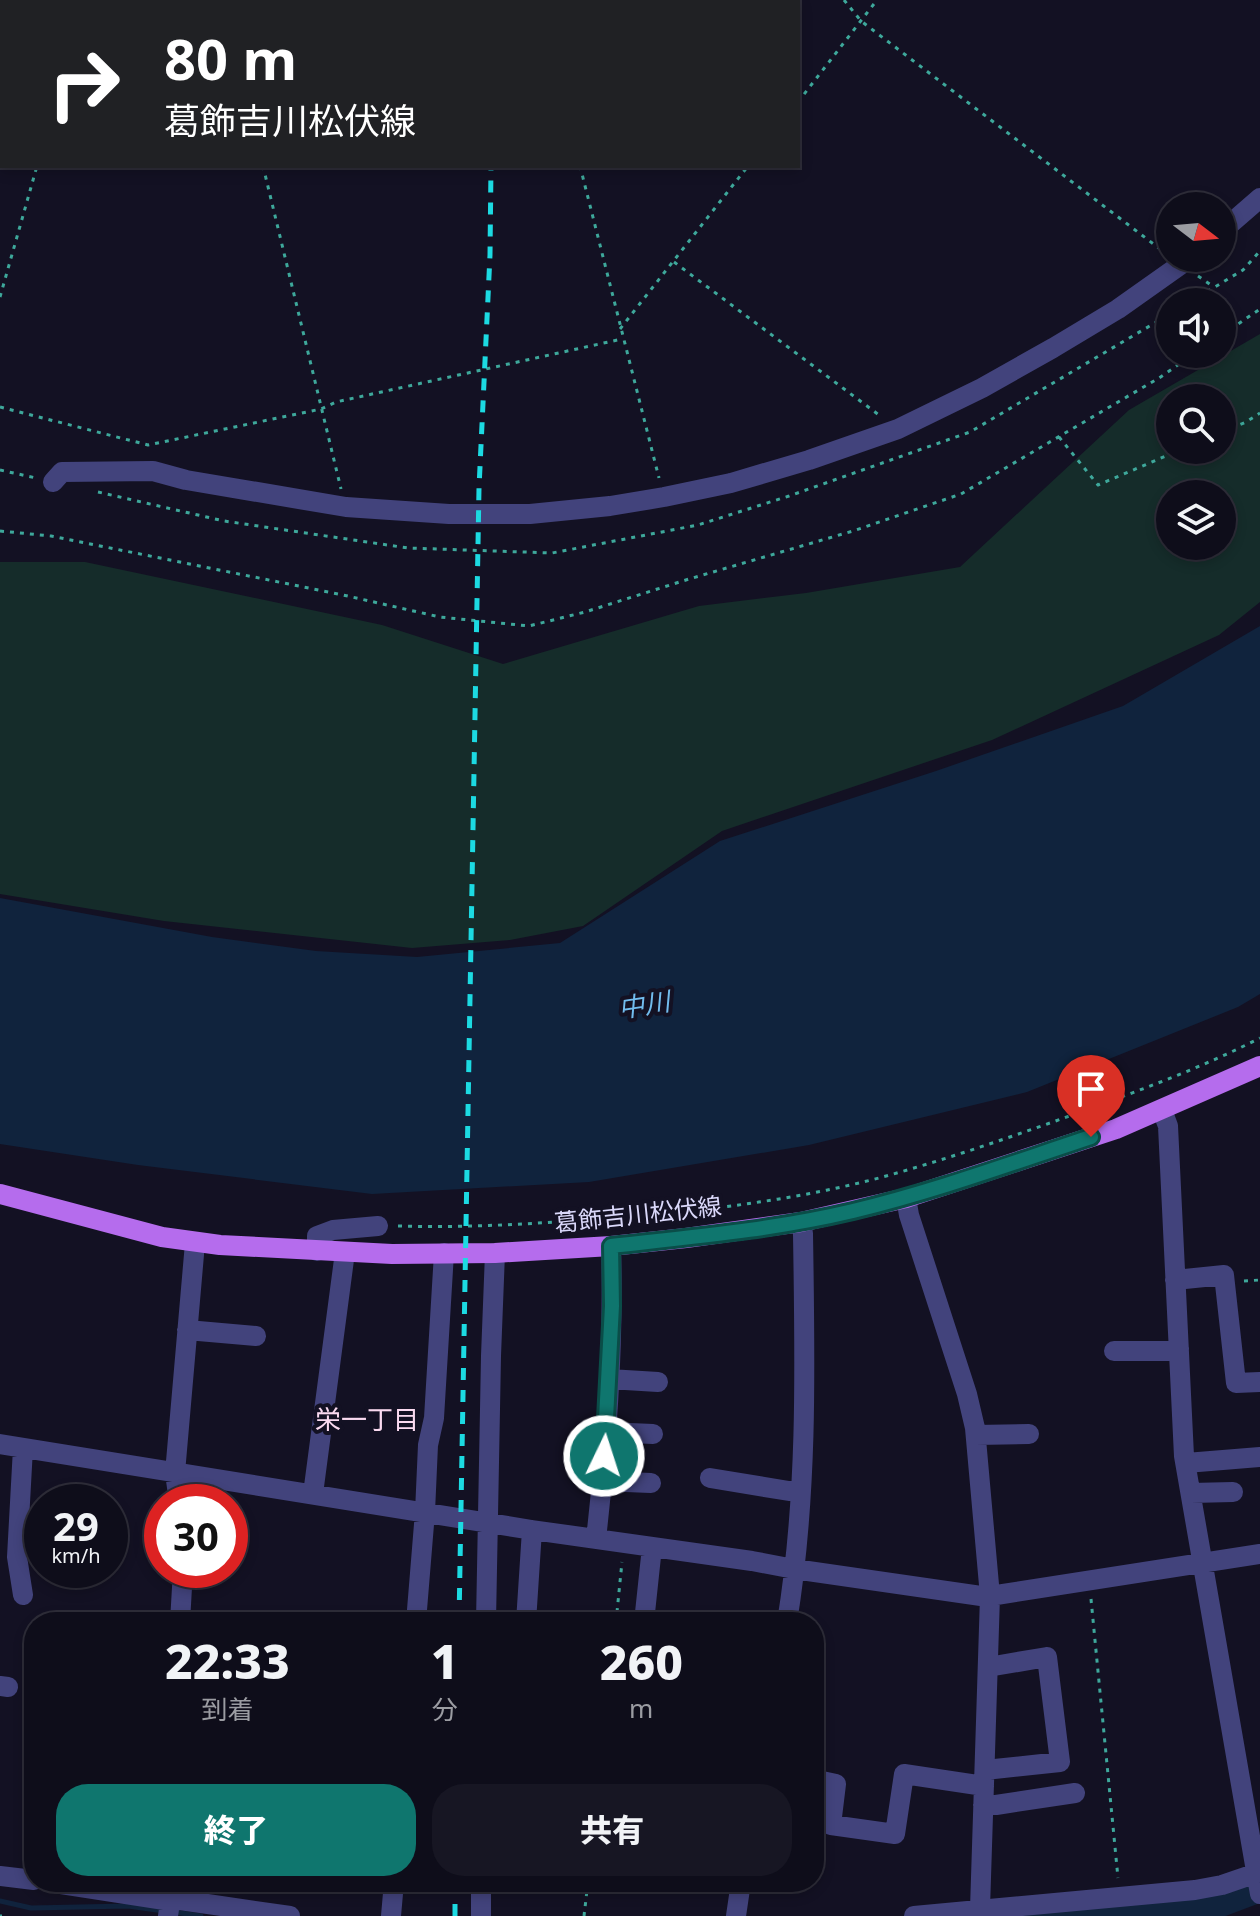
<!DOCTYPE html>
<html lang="ja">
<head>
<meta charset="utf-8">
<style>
  :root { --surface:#0e0d1a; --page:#171623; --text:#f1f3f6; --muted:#9b9ca2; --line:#2e2d39; --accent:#0f766e }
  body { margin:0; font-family:"Noto Sans","Noto Sans JP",sans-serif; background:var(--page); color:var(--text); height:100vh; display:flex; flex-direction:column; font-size:30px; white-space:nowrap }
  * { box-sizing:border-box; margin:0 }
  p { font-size:26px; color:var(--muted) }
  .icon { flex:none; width:44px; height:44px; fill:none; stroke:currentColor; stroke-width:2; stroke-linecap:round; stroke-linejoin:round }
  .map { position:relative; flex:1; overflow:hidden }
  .drawer { position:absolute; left:24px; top:1612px; width:800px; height:280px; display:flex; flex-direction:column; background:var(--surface); border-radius:32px; box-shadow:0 4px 12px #0003,0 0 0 2px var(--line) }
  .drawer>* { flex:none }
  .hud { position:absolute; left:0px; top:0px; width:800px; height:168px; box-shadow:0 4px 12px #0003,0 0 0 2px var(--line); background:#202124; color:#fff; overflow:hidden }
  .needle { width:52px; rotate:106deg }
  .buttons { position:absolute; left:1156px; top:192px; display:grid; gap:16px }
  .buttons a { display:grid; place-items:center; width:80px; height:80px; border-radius:50%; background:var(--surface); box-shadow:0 4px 12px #0003,0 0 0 2px var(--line); font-size:40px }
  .speed { position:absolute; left:24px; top:1484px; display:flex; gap:16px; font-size:40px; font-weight:700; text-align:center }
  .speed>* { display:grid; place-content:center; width:104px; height:104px; border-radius:50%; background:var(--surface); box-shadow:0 4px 12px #0003,0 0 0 2px var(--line); line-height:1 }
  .speed small { font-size:20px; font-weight:400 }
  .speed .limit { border:12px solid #d22; background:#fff; color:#111 }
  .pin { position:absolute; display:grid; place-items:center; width:68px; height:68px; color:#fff; margin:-82px -34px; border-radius:50% 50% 50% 0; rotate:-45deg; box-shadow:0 0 8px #0007 }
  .pin .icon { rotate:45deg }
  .me { position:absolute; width:88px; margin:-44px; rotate:4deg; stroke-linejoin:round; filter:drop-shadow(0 0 6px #0008) }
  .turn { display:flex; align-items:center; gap:28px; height:168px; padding:0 32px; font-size:36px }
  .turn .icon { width:104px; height:104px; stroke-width:2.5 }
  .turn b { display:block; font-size:56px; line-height:68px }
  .eta { display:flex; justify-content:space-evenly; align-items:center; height:136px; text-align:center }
  .eta b { font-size:48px; font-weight:800; line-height:56px }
  .primary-button { display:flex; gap:16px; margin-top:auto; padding:16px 32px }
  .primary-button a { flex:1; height:92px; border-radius:32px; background:var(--accent); color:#fff; font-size:32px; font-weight:800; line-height:92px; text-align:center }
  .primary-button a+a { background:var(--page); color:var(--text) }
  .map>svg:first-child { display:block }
  .green { fill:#152c2a; fill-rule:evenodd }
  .water { fill:#10233d }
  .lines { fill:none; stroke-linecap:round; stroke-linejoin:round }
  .stream { stroke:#10233d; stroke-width:5 }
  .river { stroke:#10233d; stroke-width:32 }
  .path { stroke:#3ea89b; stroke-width:3; stroke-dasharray:4 6; stroke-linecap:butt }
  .minor { stroke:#42437c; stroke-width:20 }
  .major { stroke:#b56ced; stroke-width:20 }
  .rail { stroke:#1cdae2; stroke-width:5; stroke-dasharray:12 10; stroke-linecap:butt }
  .route-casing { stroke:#0a4d48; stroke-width:20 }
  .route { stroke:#0f766e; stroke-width:14 }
  .labels { text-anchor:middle; stroke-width:8; stroke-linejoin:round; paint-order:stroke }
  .street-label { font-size:24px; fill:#dad8fa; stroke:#131123 }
  .water-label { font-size:26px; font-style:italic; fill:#72bcee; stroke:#131123 }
  .neighbourhood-label { font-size:26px; fill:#fadaf0; stroke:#131123 }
</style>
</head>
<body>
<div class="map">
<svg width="1260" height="1916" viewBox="0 0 1260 1916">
  <rect width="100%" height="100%" fill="#131123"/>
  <path class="green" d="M 1260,334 L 1260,602 L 1219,635 L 992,740 L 722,831 L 583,926 L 510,940 L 412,948 L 164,921 L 0,894 L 0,562 L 85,562 L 382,625 L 503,664 L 699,606 L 806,593 L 960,567 L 1129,410 ZM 1170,398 L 1222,398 L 1222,450 L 1170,450 ZM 1170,494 L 1222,494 L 1222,546 L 1170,546 Z"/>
  <path class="water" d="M 1260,626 L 1260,994 L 1238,1007 L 1027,1092 L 809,1145 L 589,1182 L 372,1194 L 138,1165 L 0,1144 L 0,898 L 212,937 L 316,951 L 417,957 L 560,943 L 720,841 L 936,771 L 1123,706 Z"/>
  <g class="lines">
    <path class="stream" d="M 0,1901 L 31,1908 L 128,1906 L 164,1911
      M 174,1912 L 201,1916"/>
    <path class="river" d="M 1007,1915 L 1212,1904 L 1260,1886"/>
    <path class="path" d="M 539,0 L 540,2
      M 844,0 L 861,21 L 1164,252
      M 365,2 L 369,0
      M 0,86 L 2,86
      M 798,102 L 877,0
      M 263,166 L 341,489
      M 580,166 L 659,478
      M 674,262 L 879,415
      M 1198,276 L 1214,287
      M 0,297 L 37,166
      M 1190,302 L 1243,270 L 1260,251
      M 620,329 L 748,166
      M 1222,335 L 1260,309
      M 0,407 L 148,445 L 321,409 L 336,402 L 622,339
      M 1222,432 L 1246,422 L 1260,413
      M 1059,437 L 1098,485 L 1180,450
      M 0,470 L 36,478
      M 98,492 L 224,521 L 408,548 L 552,553 L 698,525 L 789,496 L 970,432 L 1170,314
      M 0,531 L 51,536 L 343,595 L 440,617 L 529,626 L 585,612 L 689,579 L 853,531 L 961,494 L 1159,378 L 1194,354
      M 398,1226 C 465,1228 531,1224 598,1219 C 692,1212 787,1202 879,1178 C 945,1160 1011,1137 1075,1114 C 1138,1091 1201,1068 1260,1038
      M 1244,1281 L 1260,1280
      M 1091,1599 L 1118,1878
      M 616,1622 L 622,1562
      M 0,1916 L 2,1916
      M 584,1916 L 588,1882"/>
    <path class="minor" d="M 61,0 L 61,2
      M 233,0 L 234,2
      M 1222,231 L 1260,198
      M 53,482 L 62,472 L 153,471 L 186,480 L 346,507 L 449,514 L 530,514 L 610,506 L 664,497 L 731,483 L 809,460 L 898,429 L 982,388 L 1053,348 L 1118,309 L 1190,258
      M 1162,1110 L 1168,1126 L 1184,1456 L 1260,1894
      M 906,1198 L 909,1215 L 967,1394 L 975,1428 L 990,1596 L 980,1909
      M 317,1251 L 317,1236 L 333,1230 L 378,1226
      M 1175,1280 L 1224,1275 L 1236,1383 L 1260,1382
      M 187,1330 L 256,1336
      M 1114,1351 L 1169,1351 L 1179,1349
      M 609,1379 L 658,1382
      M 606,1432 L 653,1434
      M 976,1435 L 1029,1434
      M 0,1444 L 532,1530 L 752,1561 L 794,1569 L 981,1596 L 990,1596 L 1260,1554
      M 23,1448 L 17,1557 L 23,1595
      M 1186,1463 L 1260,1457
      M 710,1478 L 789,1491 L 800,1490
      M 601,1481 L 651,1483
      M 1191,1493 L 1233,1492
      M 313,1494 L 345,1252
      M 179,1502 L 175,1473 L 195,1243
      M 596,1539 C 607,1442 614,1343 611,1246
      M 180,1622 L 183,1570
      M 416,1622 L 425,1512 L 428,1445 L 434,1418 L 444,1253
      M 486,1622 L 491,1356 L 495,1253
      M 526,1622 L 532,1530
      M 644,1622 L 652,1547
      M 787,1622 C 808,1494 805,1362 803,1234 L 801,1222
      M 0,1686 L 8,1687
      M 985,1770 L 1060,1762 L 1047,1657 L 988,1667
      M 814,1784 L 822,1781 L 836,1784 L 831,1825 L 895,1834 L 904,1774 L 984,1786
      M 983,1805 L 996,1805 L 1075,1793
      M 0,1876 L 34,1880
      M 48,1882 L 171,1901 L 180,1900 L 290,1916
      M 168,1916 L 173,1882
      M 391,1916 L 394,1882
      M 481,1916 L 481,1882
      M 736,1916 L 741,1882
      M 914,1916 L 1195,1890 L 1222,1885 L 1260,1872"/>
    <path class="major" d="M 0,1194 L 162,1237 L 220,1245 L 392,1254 L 495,1253 L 611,1246 L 686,1238 L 801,1222 L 906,1198 L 1116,1129 L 1260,1066"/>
    <path class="rail" d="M 494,2 L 494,0
      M 459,1622 L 479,488 L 490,255 L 491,166
      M 455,1916 L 455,1882"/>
  </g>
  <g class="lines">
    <defs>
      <path id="route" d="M 604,1456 L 612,1306 L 611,1246 C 692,1237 773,1230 853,1211 C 933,1192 1012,1163 1091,1137"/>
    </defs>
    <use href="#route" class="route-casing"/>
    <use href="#route" class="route"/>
  </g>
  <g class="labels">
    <g class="street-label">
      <text transform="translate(638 1215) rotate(-6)" y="8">葛飾吉川松伏線</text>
    </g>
    <g class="water-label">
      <text transform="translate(644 1005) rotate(-9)" y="9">中川</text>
    </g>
    <g class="neighbourhood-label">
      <text x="367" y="1429">栄一丁目</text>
    </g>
  </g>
</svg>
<div class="buttons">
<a><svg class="needle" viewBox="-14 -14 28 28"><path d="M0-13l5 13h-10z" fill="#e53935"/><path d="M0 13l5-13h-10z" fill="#9b9ca2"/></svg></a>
<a><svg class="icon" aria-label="sound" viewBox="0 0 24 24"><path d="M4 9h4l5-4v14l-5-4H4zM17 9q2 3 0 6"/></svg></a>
<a><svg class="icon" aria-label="search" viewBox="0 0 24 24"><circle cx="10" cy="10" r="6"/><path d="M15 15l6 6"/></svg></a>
<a><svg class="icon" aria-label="layers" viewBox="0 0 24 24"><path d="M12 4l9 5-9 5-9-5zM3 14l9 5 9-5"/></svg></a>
</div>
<div class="speed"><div>29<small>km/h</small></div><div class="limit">30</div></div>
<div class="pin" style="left:1091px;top:1137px;background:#d93025"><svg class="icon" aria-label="arrive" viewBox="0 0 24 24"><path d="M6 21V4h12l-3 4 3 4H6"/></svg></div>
<svg class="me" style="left:604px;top:1456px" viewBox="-20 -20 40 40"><circle r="17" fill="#0f766e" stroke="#fff" stroke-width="3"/><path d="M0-11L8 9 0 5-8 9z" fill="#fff"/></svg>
<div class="hud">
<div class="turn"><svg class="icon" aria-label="right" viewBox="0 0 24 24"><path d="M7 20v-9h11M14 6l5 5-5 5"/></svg><div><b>80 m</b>葛飾吉川松伏線</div></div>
</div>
<section class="drawer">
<div class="eta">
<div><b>22:33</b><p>到着</p></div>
<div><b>1</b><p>分</p></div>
<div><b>260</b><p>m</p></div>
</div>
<div class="primary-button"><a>終了</a><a>共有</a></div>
</section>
</div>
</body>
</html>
